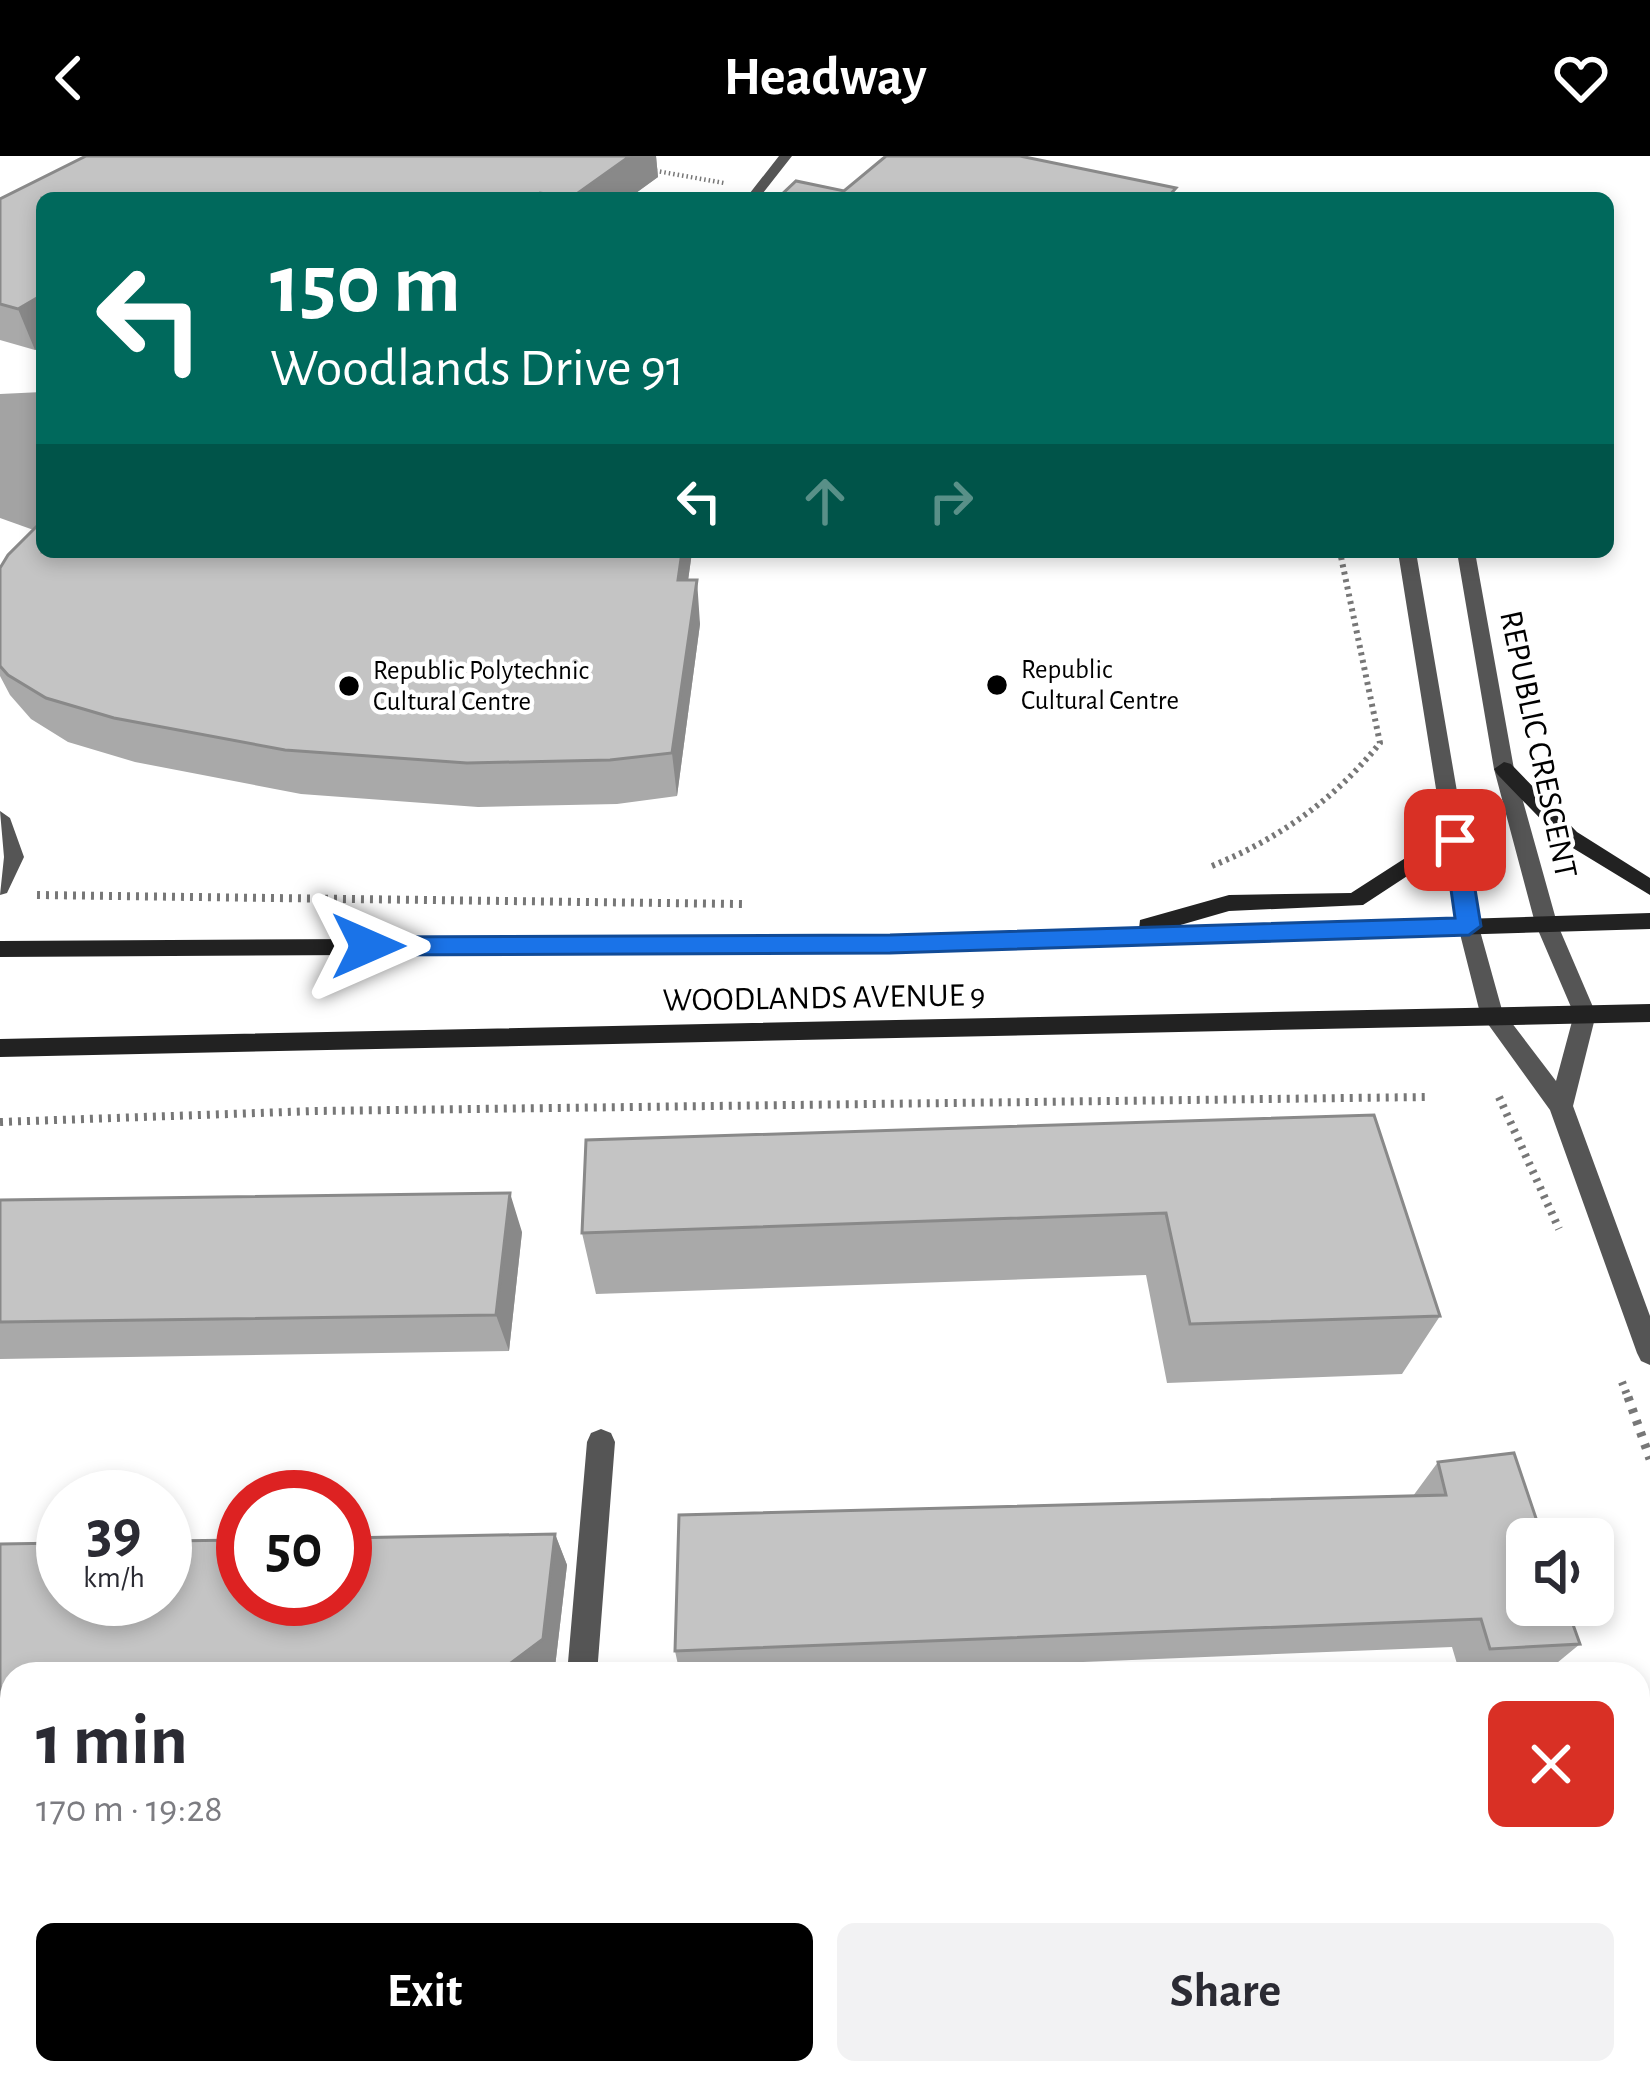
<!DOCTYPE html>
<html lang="en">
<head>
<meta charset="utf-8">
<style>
  :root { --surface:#fff; --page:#f2f2f3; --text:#2b2b33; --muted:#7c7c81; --accent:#000 }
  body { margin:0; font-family:"Alegreya Sans",sans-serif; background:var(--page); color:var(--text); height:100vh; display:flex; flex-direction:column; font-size:45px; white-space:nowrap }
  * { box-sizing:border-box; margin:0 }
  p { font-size:39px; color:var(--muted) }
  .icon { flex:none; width:66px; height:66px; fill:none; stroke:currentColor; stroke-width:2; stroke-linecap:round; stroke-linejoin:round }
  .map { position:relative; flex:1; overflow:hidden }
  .panel { position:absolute; left:0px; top:1506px; width:1650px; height:423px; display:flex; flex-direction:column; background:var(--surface); border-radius:36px 36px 0 0; box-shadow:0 6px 18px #0003 }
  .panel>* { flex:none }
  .hud { position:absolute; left:36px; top:36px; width:1578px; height:366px; border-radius:18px; box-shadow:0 6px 18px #0003; background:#00695c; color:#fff; overflow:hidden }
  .controls { position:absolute; left:1506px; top:1362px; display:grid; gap:24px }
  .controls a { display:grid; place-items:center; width:108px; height:108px; border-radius:18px; background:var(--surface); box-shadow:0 6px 18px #0003; font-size:60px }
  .speed { position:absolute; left:36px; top:1314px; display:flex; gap:24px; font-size:60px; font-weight:700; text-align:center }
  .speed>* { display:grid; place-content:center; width:156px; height:156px; border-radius:50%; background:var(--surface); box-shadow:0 6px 18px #0003; line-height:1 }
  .speed small { font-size:30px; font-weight:400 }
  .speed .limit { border:18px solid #d22; background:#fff; color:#111 }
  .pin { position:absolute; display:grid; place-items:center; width:102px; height:102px; color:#fff; margin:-51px; border-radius:24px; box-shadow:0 6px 18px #0006 }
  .me { position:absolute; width:132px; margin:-66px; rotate:90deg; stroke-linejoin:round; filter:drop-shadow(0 0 9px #0008) }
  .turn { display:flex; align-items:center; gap:42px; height:252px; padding:0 36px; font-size:54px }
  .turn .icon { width:156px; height:156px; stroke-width:2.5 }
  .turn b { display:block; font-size:84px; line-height:102px }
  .lanes { display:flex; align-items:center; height:114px; padding:0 36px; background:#0003; justify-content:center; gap:60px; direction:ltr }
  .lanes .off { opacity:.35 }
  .round { display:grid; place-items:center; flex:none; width:126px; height:126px; border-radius:18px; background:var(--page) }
  .overview { display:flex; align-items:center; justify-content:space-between; height:204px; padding:0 36px }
  h1 { font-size:72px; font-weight:600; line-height:90px }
  .action { display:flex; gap:24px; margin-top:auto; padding:24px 36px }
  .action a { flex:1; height:138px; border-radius:18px; background:var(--accent); color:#fff; font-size:48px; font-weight:600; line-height:138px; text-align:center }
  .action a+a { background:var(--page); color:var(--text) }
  header { display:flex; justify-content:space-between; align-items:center; height:156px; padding:0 36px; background:var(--accent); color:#fff; font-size:54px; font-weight:600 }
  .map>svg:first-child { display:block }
  .water { fill:#a3a3a3 }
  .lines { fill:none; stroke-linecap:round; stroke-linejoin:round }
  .path-far3 { stroke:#777; stroke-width:4.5; stroke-dasharray:1.5 3; stroke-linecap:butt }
  .path-far2 { stroke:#777; stroke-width:6; stroke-dasharray:3 4.5; stroke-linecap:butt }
  .path-far1 { stroke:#777; stroke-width:8; stroke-dasharray:3 6; stroke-linecap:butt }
  .path { stroke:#777; stroke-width:9; stroke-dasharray:4.5 8; stroke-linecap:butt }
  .lane { fill:#555; fill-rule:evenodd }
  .street { fill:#555; fill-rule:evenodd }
  .secondary { fill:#222; fill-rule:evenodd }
  .wall { fill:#a9a9a9 }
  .shaded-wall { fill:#898989 }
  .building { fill:#c4c4c4; stroke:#898989; stroke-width:3 }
  .route { fill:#1a73e8; stroke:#114b97; stroke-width:3 }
  .poi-dot { fill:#000; stroke:#fff; stroke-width:4.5 }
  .labels { text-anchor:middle; stroke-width:9; stroke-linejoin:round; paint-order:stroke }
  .far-poi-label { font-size:27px; fill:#000; stroke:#fff; text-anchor:start }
  .street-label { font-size:33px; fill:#000; stroke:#fff }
</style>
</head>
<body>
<header><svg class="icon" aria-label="back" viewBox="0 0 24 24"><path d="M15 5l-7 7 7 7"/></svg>Headway<svg class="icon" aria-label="heart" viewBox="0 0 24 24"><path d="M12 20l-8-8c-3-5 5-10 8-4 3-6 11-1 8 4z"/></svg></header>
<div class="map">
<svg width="1650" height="1928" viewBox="0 0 1650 1928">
  <rect width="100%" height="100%" fill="#fff"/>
  <path class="water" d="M 42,236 L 42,377 L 0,362 L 0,238 Z"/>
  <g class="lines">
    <path class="path-far3" d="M 651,14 L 724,27"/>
    <path class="path-far2" d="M 1212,710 C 1280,682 1334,644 1380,587 L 1340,396"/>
    <path class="path-far1" d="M 37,739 L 742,748
      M 1499,941 L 1559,1073
      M 0,966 L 315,955 L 1427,941
      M 1622,1226 L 1629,1244"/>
    <path class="path" d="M 1628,1241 L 1650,1303"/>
    <path class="lane" d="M 779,0 L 792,0 L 759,42 L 746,42 Z
      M 1398,396 L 1416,396 L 1480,770 L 1469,778 L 1458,770 Z
      M 1457,396 L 1475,396 L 1514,613 L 1557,767 L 1546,775 L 1535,767 L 1494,613 Z
      M 0,655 L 10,662 L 24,701 L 7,737 L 0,739 L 4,701 Z
      M 601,1273 L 611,1277 L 615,1286 L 597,1518 L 567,1518 L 587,1286 L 591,1277 Z
      M 1293,1917 L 1329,1917 L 1327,1928 L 1291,1928 Z
      M 1520,1917 L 1558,1917 L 1563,1928 L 1525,1928 Z"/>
    <path class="street" d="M 1546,759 L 1557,767 L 1596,858 L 1573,950 L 1650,1160 L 1650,1209 L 1641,1205 L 1637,1197 L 1550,954 L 1480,857 L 1458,770 L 1469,762 L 1477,764 L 1502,854 L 1556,925 L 1574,858 L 1535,767 Z"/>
    <path class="secondary" d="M 1504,606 L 1511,608 L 1577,676 L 1650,722 L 1650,739 L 1563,686 L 1497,618 L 1494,613 Z
      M 1449,644 L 1459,651 L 1424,709 L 1363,749 L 1229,755 L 1170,772 L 1650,757 L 1650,773 L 890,796 L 0,801 L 0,785 L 890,780 L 1139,773 L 1140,764 L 1229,739 L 1351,737 L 1410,699 L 1442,646 Z
      M 1650,848 L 1650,866 L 0,901 L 0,883 Z"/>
  </g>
  <path class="wall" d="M 86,0 L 656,0 L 658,21 L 629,42 L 42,42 L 42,190 L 35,194 L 0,184 L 0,43 Z
    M 42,396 L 692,396 L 688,424 L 700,468 L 677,640 L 617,648 L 478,651 L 301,638 L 135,606 L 68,586 L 31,563 L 10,539 L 0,520 L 0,412 Z
    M 1374,959 L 1440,1160 L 1402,1218 L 1167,1227 L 1146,1119 L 596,1138 L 582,1077 Z
    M 0,1044 L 522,1076 L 509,1195 L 0,1203 Z
    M 1438,1306 L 1580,1488 L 1546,1516 L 1460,1518 L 1452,1491 L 785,1518 L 680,1518 L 675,1495 L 1413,1340 Z
    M 555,1378 L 567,1409 L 555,1511 L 12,1518 L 12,1584 L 0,1584 L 0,1388 Z"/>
  <path class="shaded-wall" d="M 630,0 L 656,0 L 658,21 L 629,42 L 571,42 Z
    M 42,139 L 42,190 L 35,194 L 18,153 Z
    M 682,396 L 692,396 L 682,468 L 678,424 Z
    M 697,424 L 700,468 L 677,640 L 672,597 Z
    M 510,1037 L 522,1076 L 509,1195 L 496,1159 Z
    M 555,1378 L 567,1409 L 555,1511 L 545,1518 L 496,1518 Z"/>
  <path class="building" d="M 86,0 L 630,0 L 571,42 L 540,37 L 533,42 L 42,42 L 42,139 L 18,153 L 0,148 L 0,43 Z
    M 886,0 L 1020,0 L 1176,32 L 1167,42 L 778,42 L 796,25 L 844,35 Z
    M 42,365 L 42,396 L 682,396 L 678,424 L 697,424 L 672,597 L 610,604 L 467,607 L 285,594 L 114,562 L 46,542 L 8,519 L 0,510 L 0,412 L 8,399 Z
    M 1374,959 L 1440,1160 L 1190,1168 L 1166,1057 L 582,1077 L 586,984 Z
    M 510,1037 L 496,1159 L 0,1166 L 0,1044 Z
    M 1514,1297 L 1543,1383 L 1527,1383 L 1527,1449 L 1566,1449 L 1580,1488 L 1490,1493 L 1481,1463 L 675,1495 L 679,1359 L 1446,1339 L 1438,1306 Z
    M 555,1378 L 543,1483 L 496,1518 L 12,1518 L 12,1558 L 0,1558 L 0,1388 L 63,1387 L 63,1443 L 165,1443 L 165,1385 L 243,1384 L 243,1443 L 345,1443 L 345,1382 Z
    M 12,1800 L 12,1917 L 974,1917 L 990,1928 L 0,1928 L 0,1801 Z"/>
  <path class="route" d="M 1455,676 L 1467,684 L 1481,770 L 1469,779 L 890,797 L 368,799 L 355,790 L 368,781 L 890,779 L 1455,762 L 1444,684 Z"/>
  <g class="poi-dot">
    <circle cx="997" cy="529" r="12"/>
    <circle cx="349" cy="530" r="12"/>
  </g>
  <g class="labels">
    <g class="far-poi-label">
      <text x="1021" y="522">Republic<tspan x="1021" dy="31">Cultural Centre</tspan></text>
      <text x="373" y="523">Republic Polytechnic<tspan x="373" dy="31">Cultural Centre</tspan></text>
    </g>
    <g class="street-label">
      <text transform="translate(1540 588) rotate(78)" y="12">REPUBLIC CRESCENT</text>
      <text transform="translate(824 840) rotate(-1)" y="12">WOODLANDS AVENUE 9</text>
    </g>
  </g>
</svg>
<div class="controls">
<a><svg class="icon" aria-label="sound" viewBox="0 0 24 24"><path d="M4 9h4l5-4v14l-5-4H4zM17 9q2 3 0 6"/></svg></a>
</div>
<div class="speed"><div>39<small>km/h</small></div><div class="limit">50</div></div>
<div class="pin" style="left:1455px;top:684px;background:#d93025"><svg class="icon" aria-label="arrive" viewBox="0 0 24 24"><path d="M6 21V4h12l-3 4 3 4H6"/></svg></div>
<svg class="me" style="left:368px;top:790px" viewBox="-20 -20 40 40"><path d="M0-17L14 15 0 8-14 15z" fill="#1a73e8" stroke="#fff" stroke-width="4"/></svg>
<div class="hud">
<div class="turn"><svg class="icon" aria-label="left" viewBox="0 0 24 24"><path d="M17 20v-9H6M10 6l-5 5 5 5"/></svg><div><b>150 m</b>Woodlands Drive 91</div></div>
<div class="lanes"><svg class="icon" aria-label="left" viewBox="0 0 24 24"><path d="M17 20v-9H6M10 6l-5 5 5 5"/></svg><svg class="icon off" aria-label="ahead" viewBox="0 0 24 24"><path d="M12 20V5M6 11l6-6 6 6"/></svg><svg class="icon off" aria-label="right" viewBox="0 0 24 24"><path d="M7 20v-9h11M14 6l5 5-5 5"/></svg></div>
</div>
<section class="panel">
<div class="overview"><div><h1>1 min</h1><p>170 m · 19:28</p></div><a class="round" style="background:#d93025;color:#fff"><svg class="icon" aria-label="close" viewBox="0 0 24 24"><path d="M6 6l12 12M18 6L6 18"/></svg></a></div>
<div class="action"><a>Exit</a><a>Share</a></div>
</section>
</div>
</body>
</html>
